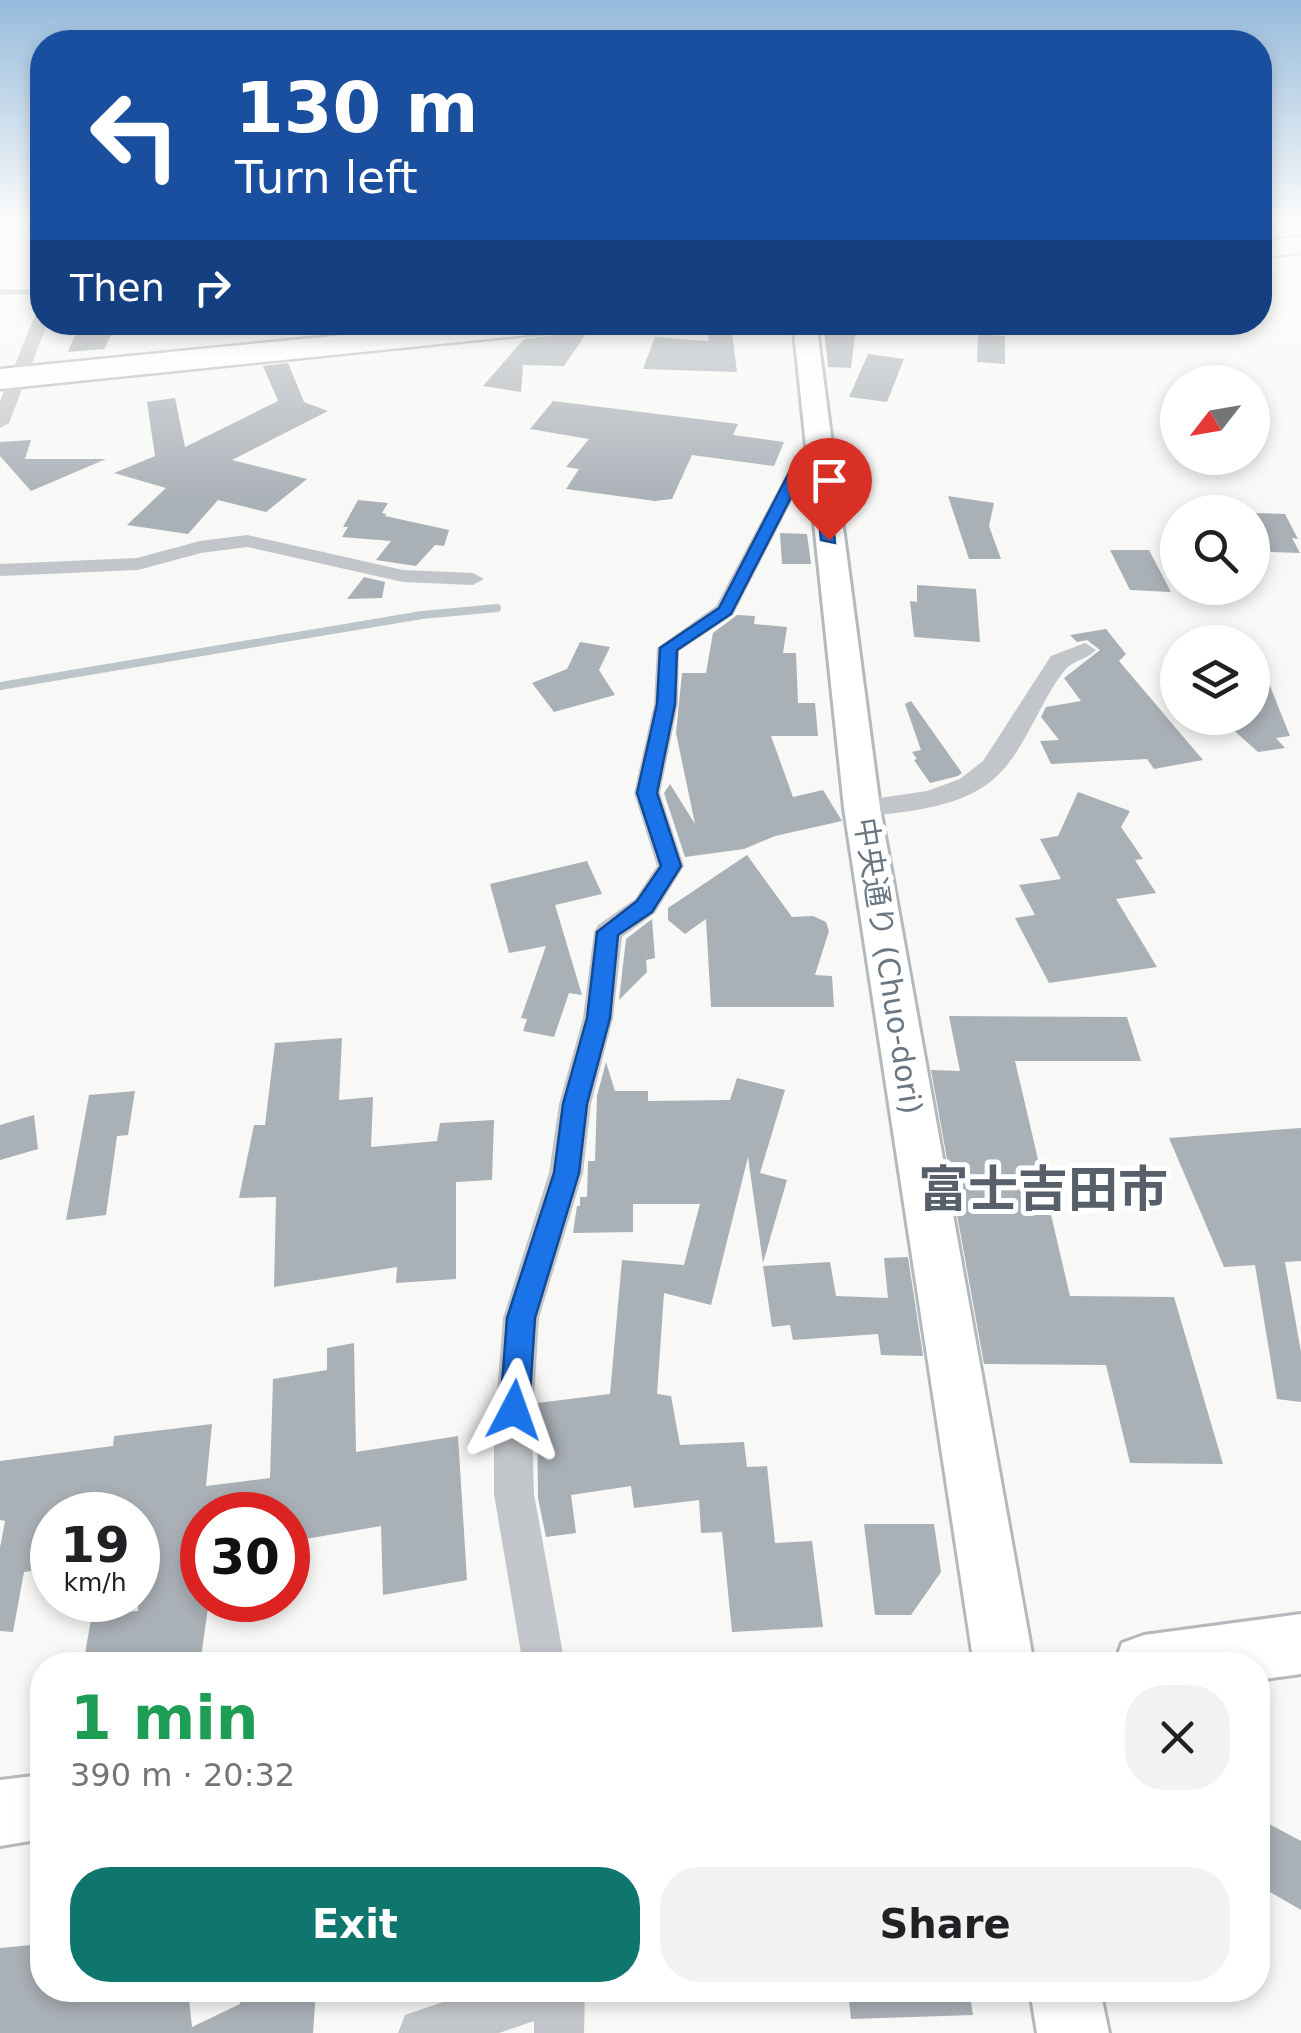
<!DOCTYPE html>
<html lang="en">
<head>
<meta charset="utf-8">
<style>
  :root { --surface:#fff; --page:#f2f2f2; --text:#202124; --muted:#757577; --accent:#0f766e }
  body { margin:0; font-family:"DejaVu Sans","Noto Sans JP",sans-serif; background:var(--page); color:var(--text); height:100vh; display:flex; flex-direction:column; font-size:38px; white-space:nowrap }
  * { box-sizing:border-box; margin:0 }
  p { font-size:32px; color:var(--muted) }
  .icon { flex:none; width:55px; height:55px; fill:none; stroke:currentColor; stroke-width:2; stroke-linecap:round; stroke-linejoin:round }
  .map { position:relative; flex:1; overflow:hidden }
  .panel { position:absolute; left:30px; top:1652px; width:1240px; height:350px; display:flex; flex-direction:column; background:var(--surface); border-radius:40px; box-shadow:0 5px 15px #0003 }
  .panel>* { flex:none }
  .guide { position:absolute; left:30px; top:30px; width:1242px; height:305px; border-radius:40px; box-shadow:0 5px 15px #0003; background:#1a4fa0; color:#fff; overflow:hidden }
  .needle { width:65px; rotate:239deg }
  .tools { position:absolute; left:1160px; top:365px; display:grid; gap:20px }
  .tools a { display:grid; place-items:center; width:110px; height:110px; border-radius:50%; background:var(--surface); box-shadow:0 5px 15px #0003; font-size:50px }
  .speed { position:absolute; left:30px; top:1492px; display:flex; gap:20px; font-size:50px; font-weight:700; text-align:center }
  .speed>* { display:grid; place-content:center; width:130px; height:130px; border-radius:50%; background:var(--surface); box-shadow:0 5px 15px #0003; line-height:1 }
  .speed small { font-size:25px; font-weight:400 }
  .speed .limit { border:15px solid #d22; background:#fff; color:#111 }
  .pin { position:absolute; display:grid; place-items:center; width:85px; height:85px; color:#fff; margin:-102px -42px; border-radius:50% 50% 50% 0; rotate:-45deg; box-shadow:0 0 10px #0007 }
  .pin .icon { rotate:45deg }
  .me { position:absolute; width:110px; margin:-55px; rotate:4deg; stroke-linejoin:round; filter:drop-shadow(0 0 8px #0008) }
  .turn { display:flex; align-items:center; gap:35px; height:210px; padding:0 40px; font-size:45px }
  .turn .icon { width:130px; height:130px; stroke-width:2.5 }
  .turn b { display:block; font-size:70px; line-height:85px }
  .then { display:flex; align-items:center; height:95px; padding:0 40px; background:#0003; gap:20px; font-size:38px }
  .round { display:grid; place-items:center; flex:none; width:105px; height:105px; border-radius:40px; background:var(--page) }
  .headline { display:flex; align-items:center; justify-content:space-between; height:170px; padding:0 40px }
  h1 { font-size:60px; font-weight:700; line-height:75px; color:#1e9e55 }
  .primary-button { display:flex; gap:20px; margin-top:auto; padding:20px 40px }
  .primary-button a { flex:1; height:115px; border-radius:40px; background:var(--accent); color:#fff; font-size:40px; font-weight:700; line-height:115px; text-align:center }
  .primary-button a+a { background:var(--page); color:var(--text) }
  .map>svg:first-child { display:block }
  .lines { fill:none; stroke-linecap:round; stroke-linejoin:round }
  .stream-far1 { stroke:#bcc5ca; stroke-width:5 }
  .stream { stroke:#bcc5ca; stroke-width:8 }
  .building { fill:#a9b0b6 }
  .secondary-casing { stroke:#b4b9bd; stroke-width:6 }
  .highway-casing { stroke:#b5b8bb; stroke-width:5 }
  .street { fill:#c2c5c9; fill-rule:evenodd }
  .secondary { fill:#fff; fill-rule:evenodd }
  .highway { fill:#fff; fill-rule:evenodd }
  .route { fill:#1a73e8; stroke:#114b97; stroke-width:2.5 }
  .labels { text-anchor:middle; stroke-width:10; stroke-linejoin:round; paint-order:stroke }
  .street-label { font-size:30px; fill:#697784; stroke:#fff }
  .town-label { font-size:50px; font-weight:bold; fill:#57606a; stroke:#fff }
</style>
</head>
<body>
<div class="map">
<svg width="1301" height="2033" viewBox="0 0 1301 2033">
  <rect width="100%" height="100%" fill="#f8f8f6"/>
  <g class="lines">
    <path class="stream-far1" d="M 0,292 L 42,292"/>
    <path class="stream" d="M 0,686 L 422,615 L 497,608"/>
  </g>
  <path class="building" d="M 117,323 L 104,349 L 68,352 L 79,325 Z
    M 824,328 L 856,328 L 851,368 L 828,367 Z
    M 588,331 L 564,366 L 523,365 L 521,392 L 483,386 L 524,339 Z
    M 709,331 L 732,332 L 737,372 L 643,369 L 655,337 L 708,341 Z
    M 978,334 L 1005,336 L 1005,364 L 977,362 Z
    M 868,354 L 904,359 L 887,402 L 849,397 Z
    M 288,363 L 304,402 L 328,411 L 232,460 L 307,479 L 266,512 L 218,500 L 188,534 L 127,525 L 166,488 L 114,473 L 155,456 L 147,402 L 175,398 L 185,447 L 278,401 L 263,366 Z
    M 553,401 L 738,424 L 733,435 L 784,442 L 774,466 L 692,455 L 672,499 L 655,501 L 566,489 L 579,469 L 566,467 L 589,439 L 530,429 Z
    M 31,440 L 25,459 L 106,459 L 31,491 L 0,456 L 0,442 Z
    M 948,496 L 994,503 L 989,526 L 1001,559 L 969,559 Z
    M 358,500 L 388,503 L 382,513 L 386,514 L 385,516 L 449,530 L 444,546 L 435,545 L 416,566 L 376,560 L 391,541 L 342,537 L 348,527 L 343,527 Z
    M 1252,513 L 1285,514 L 1298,539 L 1292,538 L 1300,553 L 1271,552 L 1264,537 L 1252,537 Z
    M 780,533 L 807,534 L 811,564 L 782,564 Z
    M 1110,550 L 1149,550 L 1171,592 L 1130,590 Z
    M 364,577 L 385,582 L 382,598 L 347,599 Z
    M 917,585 L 976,589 L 980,642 L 914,637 L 910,601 L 917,602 Z
    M 737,615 L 755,616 L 754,624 L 787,627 L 783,653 L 796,653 L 798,703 L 815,703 L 818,736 L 771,736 L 793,797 L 823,790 L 842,821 L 775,836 L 744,849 L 685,857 L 664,793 L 670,784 L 695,824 L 676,733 L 682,673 L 706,673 L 713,633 Z
    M 1106,629 L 1126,654 L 1119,661 L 1203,760 L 1154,769 L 1147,759 L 1051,764 L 1040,741 L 1059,740 L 1041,717 L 1046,707 L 1081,701 L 1064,678 L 1100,650 L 1087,640 L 1077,642 L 1070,635 Z
    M 580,642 L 610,647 L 599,670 L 615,695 L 554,712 L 532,683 L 567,669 Z
    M 1254,646 L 1290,736 L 1276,738 L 1285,748 L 1258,752 L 1220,718 L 1252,718 Z
    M 911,701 L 962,773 L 958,776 L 930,783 L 914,760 L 917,759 L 912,752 L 921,750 L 905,704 Z
    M 1078,792 L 1130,811 L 1121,827 L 1143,859 L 1135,860 L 1156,893 L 1116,899 L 1157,967 L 1049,983 L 1015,918 L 1035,915 L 1019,885 L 1061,879 L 1040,839 L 1058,836 Z
    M 747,855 L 792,917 L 813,916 L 826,922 L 829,931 L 815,975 L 832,976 L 834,1007 L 711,1007 L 706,919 L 685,934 L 668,920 L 668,908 Z
    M 587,861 L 602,894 L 555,905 L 582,995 L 569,993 L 554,1037 L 523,1031 L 527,1019 L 521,1018 L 546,946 L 509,953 L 490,884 Z
    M 652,919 L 655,958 L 646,960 L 647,972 L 619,1000 L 626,939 Z
    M 949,1016 L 1127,1017 L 1141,1061 L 1015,1061 L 1070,1296 L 1174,1297 L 1223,1464 L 1130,1463 L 1106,1365 L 984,1364 L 931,1070 L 960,1071 Z
    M 342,1038 L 339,1100 L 373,1097 L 371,1147 L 437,1141 L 440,1123 L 494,1120 L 492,1180 L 456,1182 L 456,1279 L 396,1283 L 397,1267 L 274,1287 L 276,1197 L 239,1198 L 254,1125 L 265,1125 L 275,1043 Z
    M 606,1062 L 615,1091 L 648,1091 L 648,1101 L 730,1100 L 737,1078 L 785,1090 L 760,1173 L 787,1180 L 763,1263 L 748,1157 L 711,1305 L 664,1293 L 657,1394 L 671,1396 L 680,1445 L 744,1442 L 747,1467 L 767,1466 L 775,1543 L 812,1541 L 823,1627 L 732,1632 L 722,1532 L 701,1533 L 699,1500 L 634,1508 L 631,1486 L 571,1495 L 576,1533 L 546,1537 L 538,1498 L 537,1403 L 610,1394 L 622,1260 L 684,1265 L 700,1204 L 633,1204 L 633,1232 L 573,1233 L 577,1206 L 580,1206 L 580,1197 L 587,1197 L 588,1161 L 595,1161 L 597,1096 Z
    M 135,1091 L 128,1135 L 117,1136 L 106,1215 L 66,1220 L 89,1095 Z
    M 34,1115 L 38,1149 L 0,1160 L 0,1125 Z
    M 1301,1128 L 1301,1261 L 1285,1262 L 1301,1352 L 1301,1402 L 1277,1399 L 1255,1265 L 1224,1267 L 1169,1138 Z
    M 908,1257 L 923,1356 L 881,1355 L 878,1334 L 793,1340 L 790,1325 L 772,1327 L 763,1266 L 830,1262 L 836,1296 L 888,1298 L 884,1258 Z
    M 354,1343 L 356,1452 L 458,1436 L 467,1580 L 383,1595 L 381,1526 L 288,1542 L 288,1515 L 202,1515 L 202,1600 L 209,1600 L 200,1665 L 83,1665 L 92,1614 L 138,1611 L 138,1515 L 52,1515 L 52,1568 L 24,1572 L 13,1632 L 0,1631 L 0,1548 L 5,1521 L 0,1520 L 0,1461 L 113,1446 L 114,1436 L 212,1424 L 206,1486 L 270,1478 L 273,1379 L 327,1370 L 327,1348 Z
    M 864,1524 L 934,1524 L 941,1572 L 911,1615 L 875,1615 Z
    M 1258,1818 L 1301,1841 L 1301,1910 L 1258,1885 Z
    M 42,1944 L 42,1990 L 188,1990 L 192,2027 L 240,2004 L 242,1990 L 316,1990 L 313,2033 L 0,2033 L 0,1948 Z
    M 848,1990 L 969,1990 L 973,2015 L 851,2019 Z"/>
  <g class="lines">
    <defs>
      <path id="secondary" d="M 793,322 L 816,322 L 880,808 L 1034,1665 L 974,1665 L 844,808 Z
        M 1301,1614 L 1301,1674 L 1258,1680 L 1258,1665 L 1114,1665 L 1122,1643 L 1144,1635 Z
        M 42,1775 L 42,1839 L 0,1846 L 0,1780 Z
        M 1030,1990 L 1100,1990 L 1109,2033 L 1037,2033 Z"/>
      <path id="highway" d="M 1301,237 L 1301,253 L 1260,257 L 1260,241 Z
        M 473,322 L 581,322 L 567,331 L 0,389 L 0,369 Z"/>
    </defs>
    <use href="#secondary" class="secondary-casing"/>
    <use href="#highway" class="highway-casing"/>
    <path class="street" d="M 42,313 L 42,322 L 48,322 L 9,423 L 0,428 L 0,401 L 34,318 Z
      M 820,457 L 829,463 L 805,475 L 733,615 L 679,651 L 678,704 L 660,793 L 684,866 L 655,913 L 622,937 L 613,1018 L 591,1104 L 583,1173 L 539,1318 L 532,1430 L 534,1494 L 565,1665 L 523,1665 L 494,1494 L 494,1430 L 503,1318 L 549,1173 L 559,1104 L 583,1018 L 594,932 L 598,925 L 635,899 L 657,866 L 634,793 L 654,704 L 657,648 L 716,606 L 790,467 Z
      M 247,535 L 403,570 L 473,573 L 484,579 L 473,585 L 403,582 L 247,547 L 201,553 L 138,570 L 0,576 L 0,564 L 137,558 L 200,541 Z
      M 1085,643 L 1096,650 C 1088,659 1073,660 1065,670 C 1040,701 1027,746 999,774 C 964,809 908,811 862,817 L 853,814 L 849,808 L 853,802 L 927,791 L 960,779 L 983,761 L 1051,656 Z
      M 478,1990 L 585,1990 L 584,2033 L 534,2033 L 534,2021 L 499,2033 L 398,2033 L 405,2015 Z"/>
    <use href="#secondary" class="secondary"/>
    <use href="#highway" class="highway"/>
  </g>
  <linearGradient id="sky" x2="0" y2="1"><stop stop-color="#96bbdc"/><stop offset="0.44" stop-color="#fcfcfb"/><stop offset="1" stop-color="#fcfcfb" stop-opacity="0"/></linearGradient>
  <rect width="1301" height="506" fill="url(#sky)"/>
  <path class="route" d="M 820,458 L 827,463 L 835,543 L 821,540 L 814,470 L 803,474 L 731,614 L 677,650 L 675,704 L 657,793 L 681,866 L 652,912 L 618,935 L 610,1018 L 587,1104 L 579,1173 L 535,1318 L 529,1410 L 525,1419 L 514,1424 L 504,1419 L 500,1410 L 507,1318 L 554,1173 L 563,1104 L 587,1018 L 597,932 L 637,901 L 661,866 L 637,793 L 657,704 L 660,648 L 719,608 L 790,471 Z"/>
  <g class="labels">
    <g class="street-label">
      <text transform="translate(888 966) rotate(81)" y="10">中央通り (Chuo-dori)</text>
    </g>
    <g class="town-label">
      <text x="1043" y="1207">富士吉田市</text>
    </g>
  </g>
</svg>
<div class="tools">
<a><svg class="needle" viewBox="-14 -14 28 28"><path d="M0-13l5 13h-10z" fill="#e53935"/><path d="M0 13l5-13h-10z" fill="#757577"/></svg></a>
<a><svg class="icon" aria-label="search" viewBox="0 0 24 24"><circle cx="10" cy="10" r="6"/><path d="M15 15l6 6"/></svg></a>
<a><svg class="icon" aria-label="layers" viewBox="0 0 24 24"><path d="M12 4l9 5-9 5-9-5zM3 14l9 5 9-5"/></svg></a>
</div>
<div class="speed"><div>19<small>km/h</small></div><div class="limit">30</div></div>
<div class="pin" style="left:829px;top:540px;background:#d93025"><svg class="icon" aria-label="arrive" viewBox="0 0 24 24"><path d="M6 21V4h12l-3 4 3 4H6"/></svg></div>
<svg class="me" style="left:514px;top:1410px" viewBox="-20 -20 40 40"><path d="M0-17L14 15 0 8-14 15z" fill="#1a73e8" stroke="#fff" stroke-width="4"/></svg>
<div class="guide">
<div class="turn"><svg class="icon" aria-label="left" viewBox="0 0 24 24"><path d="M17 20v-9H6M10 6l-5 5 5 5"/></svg><div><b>130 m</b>Turn left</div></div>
<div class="then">Then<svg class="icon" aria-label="right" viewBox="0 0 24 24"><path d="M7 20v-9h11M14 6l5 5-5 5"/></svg></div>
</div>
<section class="panel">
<div class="headline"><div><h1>1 min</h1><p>390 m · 20:32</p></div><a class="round"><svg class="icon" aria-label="close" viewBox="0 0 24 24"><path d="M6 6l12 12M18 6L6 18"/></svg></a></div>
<div class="primary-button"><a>Exit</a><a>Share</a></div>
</section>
</div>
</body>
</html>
